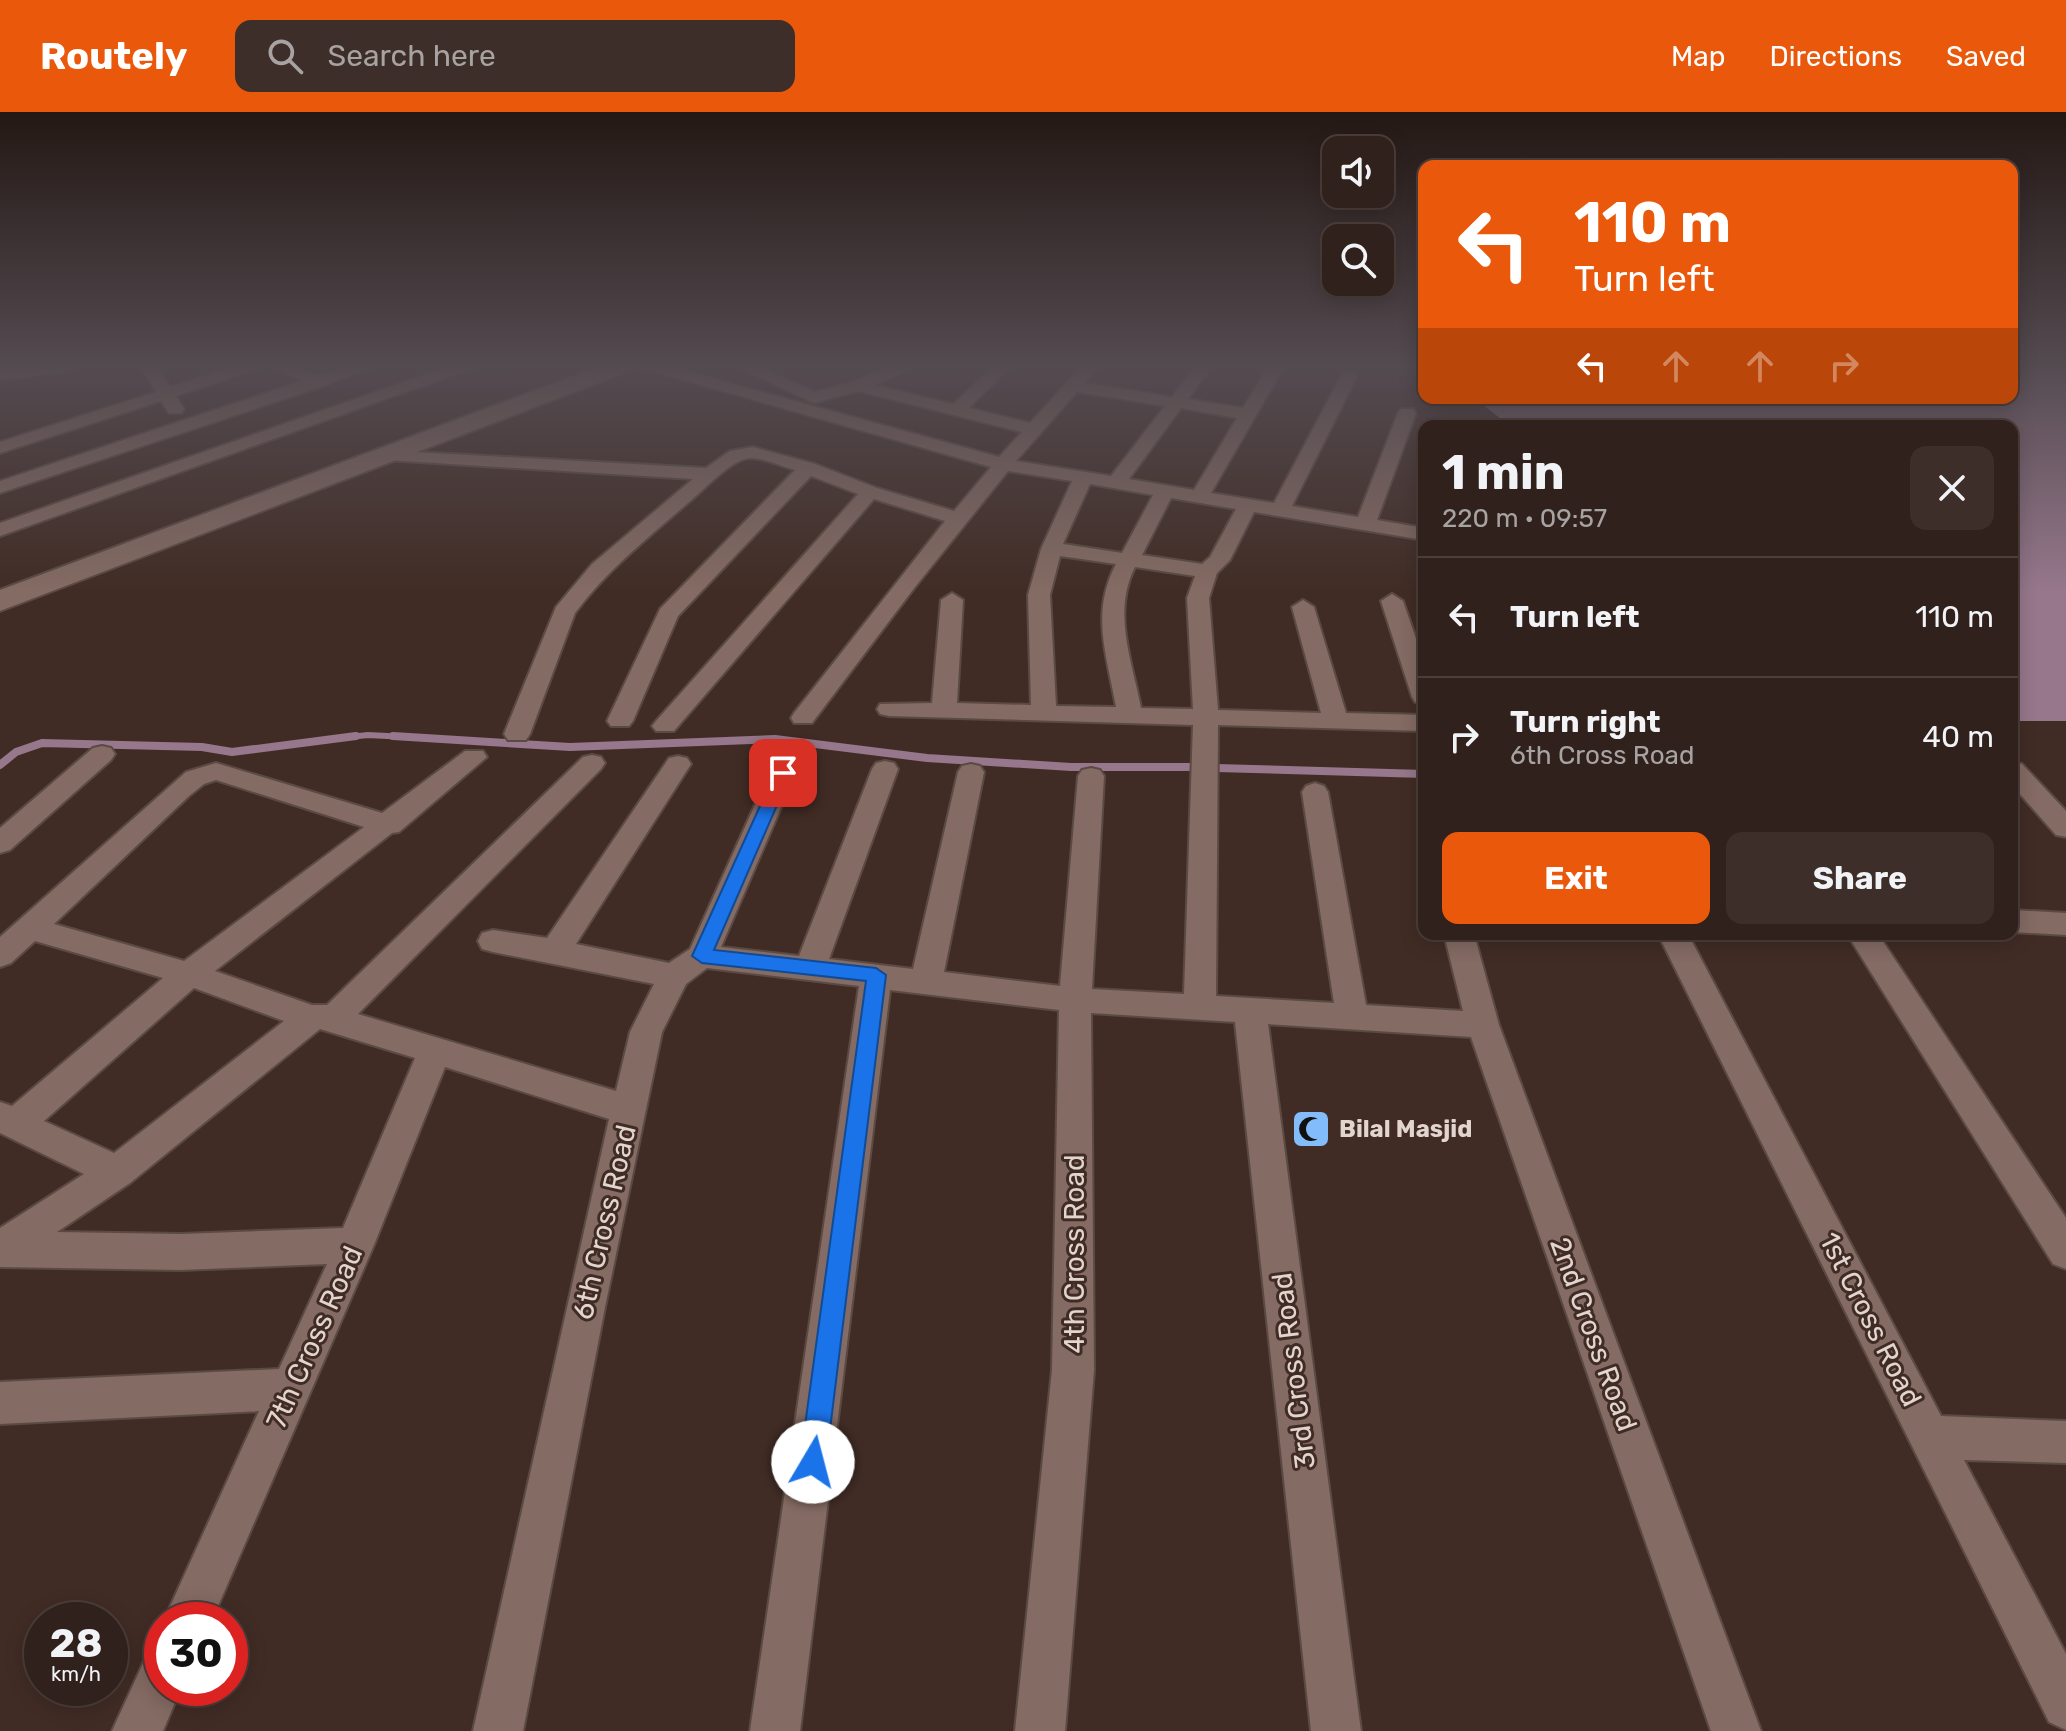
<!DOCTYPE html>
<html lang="en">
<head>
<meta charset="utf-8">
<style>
  :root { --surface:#31211c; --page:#3d2e29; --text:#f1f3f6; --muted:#a8a3a3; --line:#4c3e3b; --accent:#ea580c }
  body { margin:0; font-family:Rubik,sans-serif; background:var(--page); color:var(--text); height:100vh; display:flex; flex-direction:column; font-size:30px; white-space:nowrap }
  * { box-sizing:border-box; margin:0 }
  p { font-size:26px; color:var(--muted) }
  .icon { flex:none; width:44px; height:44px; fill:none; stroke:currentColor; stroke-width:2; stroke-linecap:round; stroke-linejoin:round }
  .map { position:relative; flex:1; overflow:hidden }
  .side { position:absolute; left:1418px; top:308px; width:600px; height:520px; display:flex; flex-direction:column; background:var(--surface); border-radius:16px; box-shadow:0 4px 20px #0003,0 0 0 2px var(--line) }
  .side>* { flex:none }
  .guide { position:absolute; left:1418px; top:48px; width:600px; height:244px; border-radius:16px; box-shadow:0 4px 20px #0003,0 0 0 2px var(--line); background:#ea580c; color:#fff; overflow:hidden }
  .buttons { position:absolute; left:1322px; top:24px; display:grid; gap:16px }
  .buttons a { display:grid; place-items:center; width:72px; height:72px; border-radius:16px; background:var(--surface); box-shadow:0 4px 20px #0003,0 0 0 2px var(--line); font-size:40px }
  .speed { position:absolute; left:24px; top:1490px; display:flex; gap:16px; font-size:40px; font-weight:700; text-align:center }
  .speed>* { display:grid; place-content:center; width:104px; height:104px; border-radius:50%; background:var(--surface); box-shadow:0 4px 20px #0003,0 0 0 2px var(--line); line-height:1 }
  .speed small { font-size:20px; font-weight:400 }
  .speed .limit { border:12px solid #d22; background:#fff; color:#111 }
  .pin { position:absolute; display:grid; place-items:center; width:68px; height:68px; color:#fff; margin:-34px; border-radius:16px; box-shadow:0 4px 12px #0006 }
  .me { position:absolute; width:88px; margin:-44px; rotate:8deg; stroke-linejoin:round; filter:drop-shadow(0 0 6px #0008) }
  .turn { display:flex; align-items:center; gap:28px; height:168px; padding:0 24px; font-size:36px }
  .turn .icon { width:104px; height:104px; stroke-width:2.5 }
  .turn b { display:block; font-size:56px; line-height:68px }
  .lanes { display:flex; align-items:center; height:76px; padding:0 24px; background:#0003; justify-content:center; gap:40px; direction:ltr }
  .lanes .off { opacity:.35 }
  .round { display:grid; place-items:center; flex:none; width:84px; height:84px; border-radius:16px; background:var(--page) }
  .overview { display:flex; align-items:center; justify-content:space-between; height:136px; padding:0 24px }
  h1 { font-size:48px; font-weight:700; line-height:60px }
  .cta { display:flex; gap:16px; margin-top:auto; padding:16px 24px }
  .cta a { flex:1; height:92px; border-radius:16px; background:var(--accent); color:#fff; font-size:32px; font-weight:700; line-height:92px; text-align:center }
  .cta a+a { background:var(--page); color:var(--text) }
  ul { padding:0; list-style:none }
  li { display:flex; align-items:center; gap:24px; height:120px; padding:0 24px; border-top:2px solid var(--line) }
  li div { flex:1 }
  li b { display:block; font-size:30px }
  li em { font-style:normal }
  header { display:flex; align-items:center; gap:48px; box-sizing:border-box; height:112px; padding:0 40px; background:var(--accent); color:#fff }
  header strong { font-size:38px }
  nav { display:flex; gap:44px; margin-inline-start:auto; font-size:28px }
  .search { width:560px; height:72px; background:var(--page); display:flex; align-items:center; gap:20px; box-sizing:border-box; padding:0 28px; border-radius:16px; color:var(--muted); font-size:30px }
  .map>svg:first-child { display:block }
  .water { fill:#96778b }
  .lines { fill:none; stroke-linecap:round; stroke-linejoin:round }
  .stream-far1 { stroke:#96778b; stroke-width:6 }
  .stream { stroke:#96778b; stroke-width:8 }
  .street-casing { stroke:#5b4a43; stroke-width:4 }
  .secondary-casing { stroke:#5b4a43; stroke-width:4 }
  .street { fill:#846b63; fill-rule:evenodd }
  .secondary { fill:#846b63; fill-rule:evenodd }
  .route { fill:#1a73e8; stroke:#114b97; stroke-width:2 }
  .labels { text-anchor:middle; stroke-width:6; stroke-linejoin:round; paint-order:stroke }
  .poi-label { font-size:24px; font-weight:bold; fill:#e2d4cf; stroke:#412c25; text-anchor:start }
  .near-street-label { font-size:28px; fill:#e2d4cf; stroke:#412c25 }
</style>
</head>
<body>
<header>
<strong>Routely</strong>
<div class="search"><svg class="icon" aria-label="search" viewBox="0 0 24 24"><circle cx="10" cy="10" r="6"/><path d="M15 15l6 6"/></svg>Search here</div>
<nav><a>Map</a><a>Directions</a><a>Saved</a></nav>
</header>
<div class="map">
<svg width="2066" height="1619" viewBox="0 0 2066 1619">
  <rect width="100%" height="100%" fill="#412c25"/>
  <path class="water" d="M 2012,253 L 2066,253 L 2066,609 L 2012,609 L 2012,314 L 1510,314 L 1474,286 L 2012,286 Z"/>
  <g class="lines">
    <path class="stream-far1" d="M 340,626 L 368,623 L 426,626"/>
    <path class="stream" d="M 393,624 L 570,635 L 775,627 L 927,646 L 1071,655 L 1200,655
      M 0,653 L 16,640 L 42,631 L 202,635 L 232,640 L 356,624
      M 1216,656 L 1424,662"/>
    <defs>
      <path id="street" d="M 140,253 L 156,253 L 170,275 L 239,253 L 262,253 L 260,256 L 176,284 L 184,297 L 181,301 L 169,301 L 161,289 L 0,341 L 0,330 L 156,280 Z
        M 269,253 L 290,253 L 318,264 L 353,253 L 376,253 L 324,274 L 0,381 L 0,369 L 302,269 Z
        M 453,253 L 475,253 L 473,256 L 0,424 L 0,411 Z
        M 639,253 L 664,253 L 999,345 L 1022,320 L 858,279 L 814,291 L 742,257 L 748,253 L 756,254 L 815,280 L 852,270 L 894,253 L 915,253 L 913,256 L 874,273 L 953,292 L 995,253 L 1012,253 L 969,296 L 1030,311 L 1083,253 L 1100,253 L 1085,271 L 1172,285 L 1197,253 L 1213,253 L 1188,287 L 1243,296 L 1269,253 L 1285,253 L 1211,381 L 1274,391 L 1341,264 L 1349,259 L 1357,264 L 1292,394 L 1358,405 L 1398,301 L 1401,297 L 1413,297 L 1416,301 L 1377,408 L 1424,416 L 1424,428 L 1254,400 L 1230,448 L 1217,461 L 1209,486 L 1218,598 L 1321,601 L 1292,495 L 1303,488 L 1314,495 L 1346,601 L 1424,603 L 1424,619 L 1218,613 L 1216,884 L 1334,891 L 1302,680 L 1306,674 L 1315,671 L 1324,674 L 1328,680 L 1366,893 L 1463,899 L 1444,822 L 1474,822 L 1499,913 L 1761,1619 L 1711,1619 L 1471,925 L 1268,912 L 1361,1619 L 1311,1619 L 1235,910 L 1091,901 L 1094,1258 L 1065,1619 L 1015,1619 L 1052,1258 L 1059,898 L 890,878 L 800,1619 L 750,1619 L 859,874 L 707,856 L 686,872 L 662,920 L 605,1195 L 523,1619 L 473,1619 L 609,1007 L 445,955 L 374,1133 L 212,1508 L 164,1508 L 259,1299 L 0,1312 L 0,1270 L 279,1257 L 327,1152 L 181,1158 L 0,1155 L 0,1116 L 84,1062 L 0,1021 L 0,990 L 12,994 L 163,866 L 35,829 L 11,851 L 0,855 L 0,825 L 186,660 L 216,651 L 382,701 L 465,639 L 483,639 L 487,645 L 399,720 L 392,721 L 215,859 L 312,893 L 327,893 L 583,645 L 592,643 L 601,645 L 605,651 L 601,657 L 358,902 L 616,979 L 630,920 L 654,872 L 493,840 L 482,837 L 478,829 L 482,821 L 493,818 L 547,826 L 669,646 L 678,644 L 687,646 L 691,652 L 576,832 L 669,851 L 690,837 L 781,635 L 785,629 L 803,629 L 807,635 L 721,835 L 799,844 L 872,657 L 876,651 L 885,649 L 894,651 L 898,657 L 829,847 L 913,857 L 958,660 L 962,654 L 971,652 L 980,654 L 984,660 L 944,860 L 1060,874 L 1078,664 L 1082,658 L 1091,656 L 1100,658 L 1104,664 L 1092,877 L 1184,882 L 1193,613 L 889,604 L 880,602 L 877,597 L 880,592 L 932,591 L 941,488 L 952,481 L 963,488 L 957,591 L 1031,593 L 1028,483 L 1041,437 L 1072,369 L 1008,359 L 915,475 L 812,611 L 794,611 L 791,606 L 794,601 L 945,409 L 874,387 L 674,619 L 656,619 L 652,614 L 656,609 L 858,382 L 811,364 L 678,504 L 633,609 L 629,614 L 611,614 L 607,609 L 660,497 L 795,358 C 781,354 756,342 742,348 C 723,356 705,377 689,390 C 649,425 607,458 575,501 L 530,622 L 526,628 L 508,628 L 504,622 L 556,495 L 592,452 L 693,367 L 386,348 L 379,346 L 377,342 L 379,338 L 706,356 L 730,339 L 753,335 L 815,352 L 877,376 L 954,399 L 991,355 L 641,256 ZM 1077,280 L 1165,294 L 1111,364 L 1016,349 ZM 1181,296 L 1237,306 L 1194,378 L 1129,367 ZM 1090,372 L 1153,383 L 1122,441 L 1063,432 ZM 1171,386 L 1236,397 L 1210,445 L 1202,452 L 1142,443 ZM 1060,444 L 1116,452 C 1090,501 1107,544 1116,595 L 1056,594 L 1050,483 ZM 1135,455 L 1195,464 L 1187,486 L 1193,597 L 1141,596 C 1132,549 1112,500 1135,455 ZM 216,668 L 364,715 L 184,849 L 54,812 L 189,684 L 204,672 ZM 194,876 L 284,909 L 114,1041 L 44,1009 ZM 320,917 L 415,946 L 343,1116 L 181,1122 L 57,1120 L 130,1071 Z
        M 1392,482 L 1403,489 L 1424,550 L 1424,592 L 1415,590 L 1412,585 L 1381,489 Z
        M 102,634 L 111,636 L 115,642 L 111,648 L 10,738 L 0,741 L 0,716 L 93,636 Z
        M 2012,650 L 2022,652 L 2066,699 L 2066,725 L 2056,723 L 2012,673 Z
        M 2012,798 L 2066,801 L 2066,823 L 2012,820 Z
        M 1658,822 L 1688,822 L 1941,1304 L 2066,1309 L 2066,1351 L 1964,1348 L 2066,1542 L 2066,1618 L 2049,1610 Z
        M 1847,822 L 1878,822 L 2066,1106 L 2066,1157 L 2053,1152 Z
        M 162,1540 L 162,1576 L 181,1576 L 163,1619 L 112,1619 L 145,1547 Z"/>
      <path id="secondary" d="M 75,253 L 71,258 L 63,260 L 0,268 L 0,254 Z
        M 603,253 L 636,253 L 632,258 L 0,499 L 0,478 Z"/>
    </defs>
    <use href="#street" class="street-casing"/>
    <use href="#secondary" class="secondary-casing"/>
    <use href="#street" class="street"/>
    <use href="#secondary" class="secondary"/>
  </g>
  <linearGradient id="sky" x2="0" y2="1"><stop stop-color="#241814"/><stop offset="0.53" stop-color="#544b51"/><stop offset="1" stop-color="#544b51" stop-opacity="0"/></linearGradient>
  <rect width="2066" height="479" fill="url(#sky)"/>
  <path class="route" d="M 783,656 L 791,661 L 714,838 L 876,856 L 886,863 L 826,1350 L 822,1359 L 813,1363 L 803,1359 L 800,1350 L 866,869 L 702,851 L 692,844 L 775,661 Z"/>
  <defs>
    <symbol id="mosque-square" viewBox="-11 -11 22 22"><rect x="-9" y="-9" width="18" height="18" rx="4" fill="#83bcfb" stroke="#412c25"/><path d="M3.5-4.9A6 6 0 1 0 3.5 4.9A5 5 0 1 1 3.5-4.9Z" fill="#111"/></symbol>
  </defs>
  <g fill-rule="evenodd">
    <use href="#mosque-square" x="1289" y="995" width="44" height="44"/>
  </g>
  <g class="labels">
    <g class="poi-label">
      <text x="1339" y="1025">Bilal Masjid</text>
    </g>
    <g class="near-street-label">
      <text transform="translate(604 1110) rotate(-77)" y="10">6th Cross Road</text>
      <text transform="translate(1074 1142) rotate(-90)" y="10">4th Cross Road</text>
      <text transform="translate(1871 1207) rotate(63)" y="10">1st Cross Road</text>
      <text transform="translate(1594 1222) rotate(70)" y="10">2nd Cross Road</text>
      <text transform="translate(314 1225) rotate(-66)" y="10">7th Cross Road</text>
      <text transform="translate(1293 1259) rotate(-97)" y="10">3rd Cross Road</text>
    </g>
  </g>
</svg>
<div class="buttons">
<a><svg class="icon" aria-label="sound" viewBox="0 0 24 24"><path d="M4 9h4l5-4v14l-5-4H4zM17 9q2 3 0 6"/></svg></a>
<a><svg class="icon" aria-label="search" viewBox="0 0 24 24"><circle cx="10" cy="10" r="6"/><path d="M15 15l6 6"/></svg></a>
</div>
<div class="speed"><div>28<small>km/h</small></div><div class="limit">30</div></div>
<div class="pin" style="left:783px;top:661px;background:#d93025"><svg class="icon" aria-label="arrive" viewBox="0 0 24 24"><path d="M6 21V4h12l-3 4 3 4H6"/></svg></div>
<svg class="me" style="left:813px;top:1350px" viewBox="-20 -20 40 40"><circle r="19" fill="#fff"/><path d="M0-13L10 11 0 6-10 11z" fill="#1a73e8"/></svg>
<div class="guide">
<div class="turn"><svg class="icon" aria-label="left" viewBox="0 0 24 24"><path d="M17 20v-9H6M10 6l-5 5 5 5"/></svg><div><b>110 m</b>Turn left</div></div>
<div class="lanes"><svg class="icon" aria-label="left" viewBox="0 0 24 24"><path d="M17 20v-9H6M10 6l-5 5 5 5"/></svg><svg class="icon off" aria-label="ahead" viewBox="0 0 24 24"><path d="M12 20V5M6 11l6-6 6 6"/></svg><svg class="icon off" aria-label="ahead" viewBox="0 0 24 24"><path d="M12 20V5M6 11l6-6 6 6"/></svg><svg class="icon off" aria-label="right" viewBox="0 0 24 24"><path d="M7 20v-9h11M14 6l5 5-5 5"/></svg></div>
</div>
<section class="side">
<div class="overview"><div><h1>1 min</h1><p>220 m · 09:57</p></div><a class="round"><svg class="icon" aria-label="close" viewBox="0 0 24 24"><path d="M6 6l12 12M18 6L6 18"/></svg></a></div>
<ul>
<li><svg class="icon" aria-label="left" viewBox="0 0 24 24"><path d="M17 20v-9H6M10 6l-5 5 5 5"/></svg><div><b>Turn left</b></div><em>110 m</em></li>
<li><svg class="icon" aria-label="right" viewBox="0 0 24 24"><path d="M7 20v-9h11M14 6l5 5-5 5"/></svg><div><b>Turn right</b><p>6th Cross Road</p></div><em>40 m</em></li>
</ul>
<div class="cta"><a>Exit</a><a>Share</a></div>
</section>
</div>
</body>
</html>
